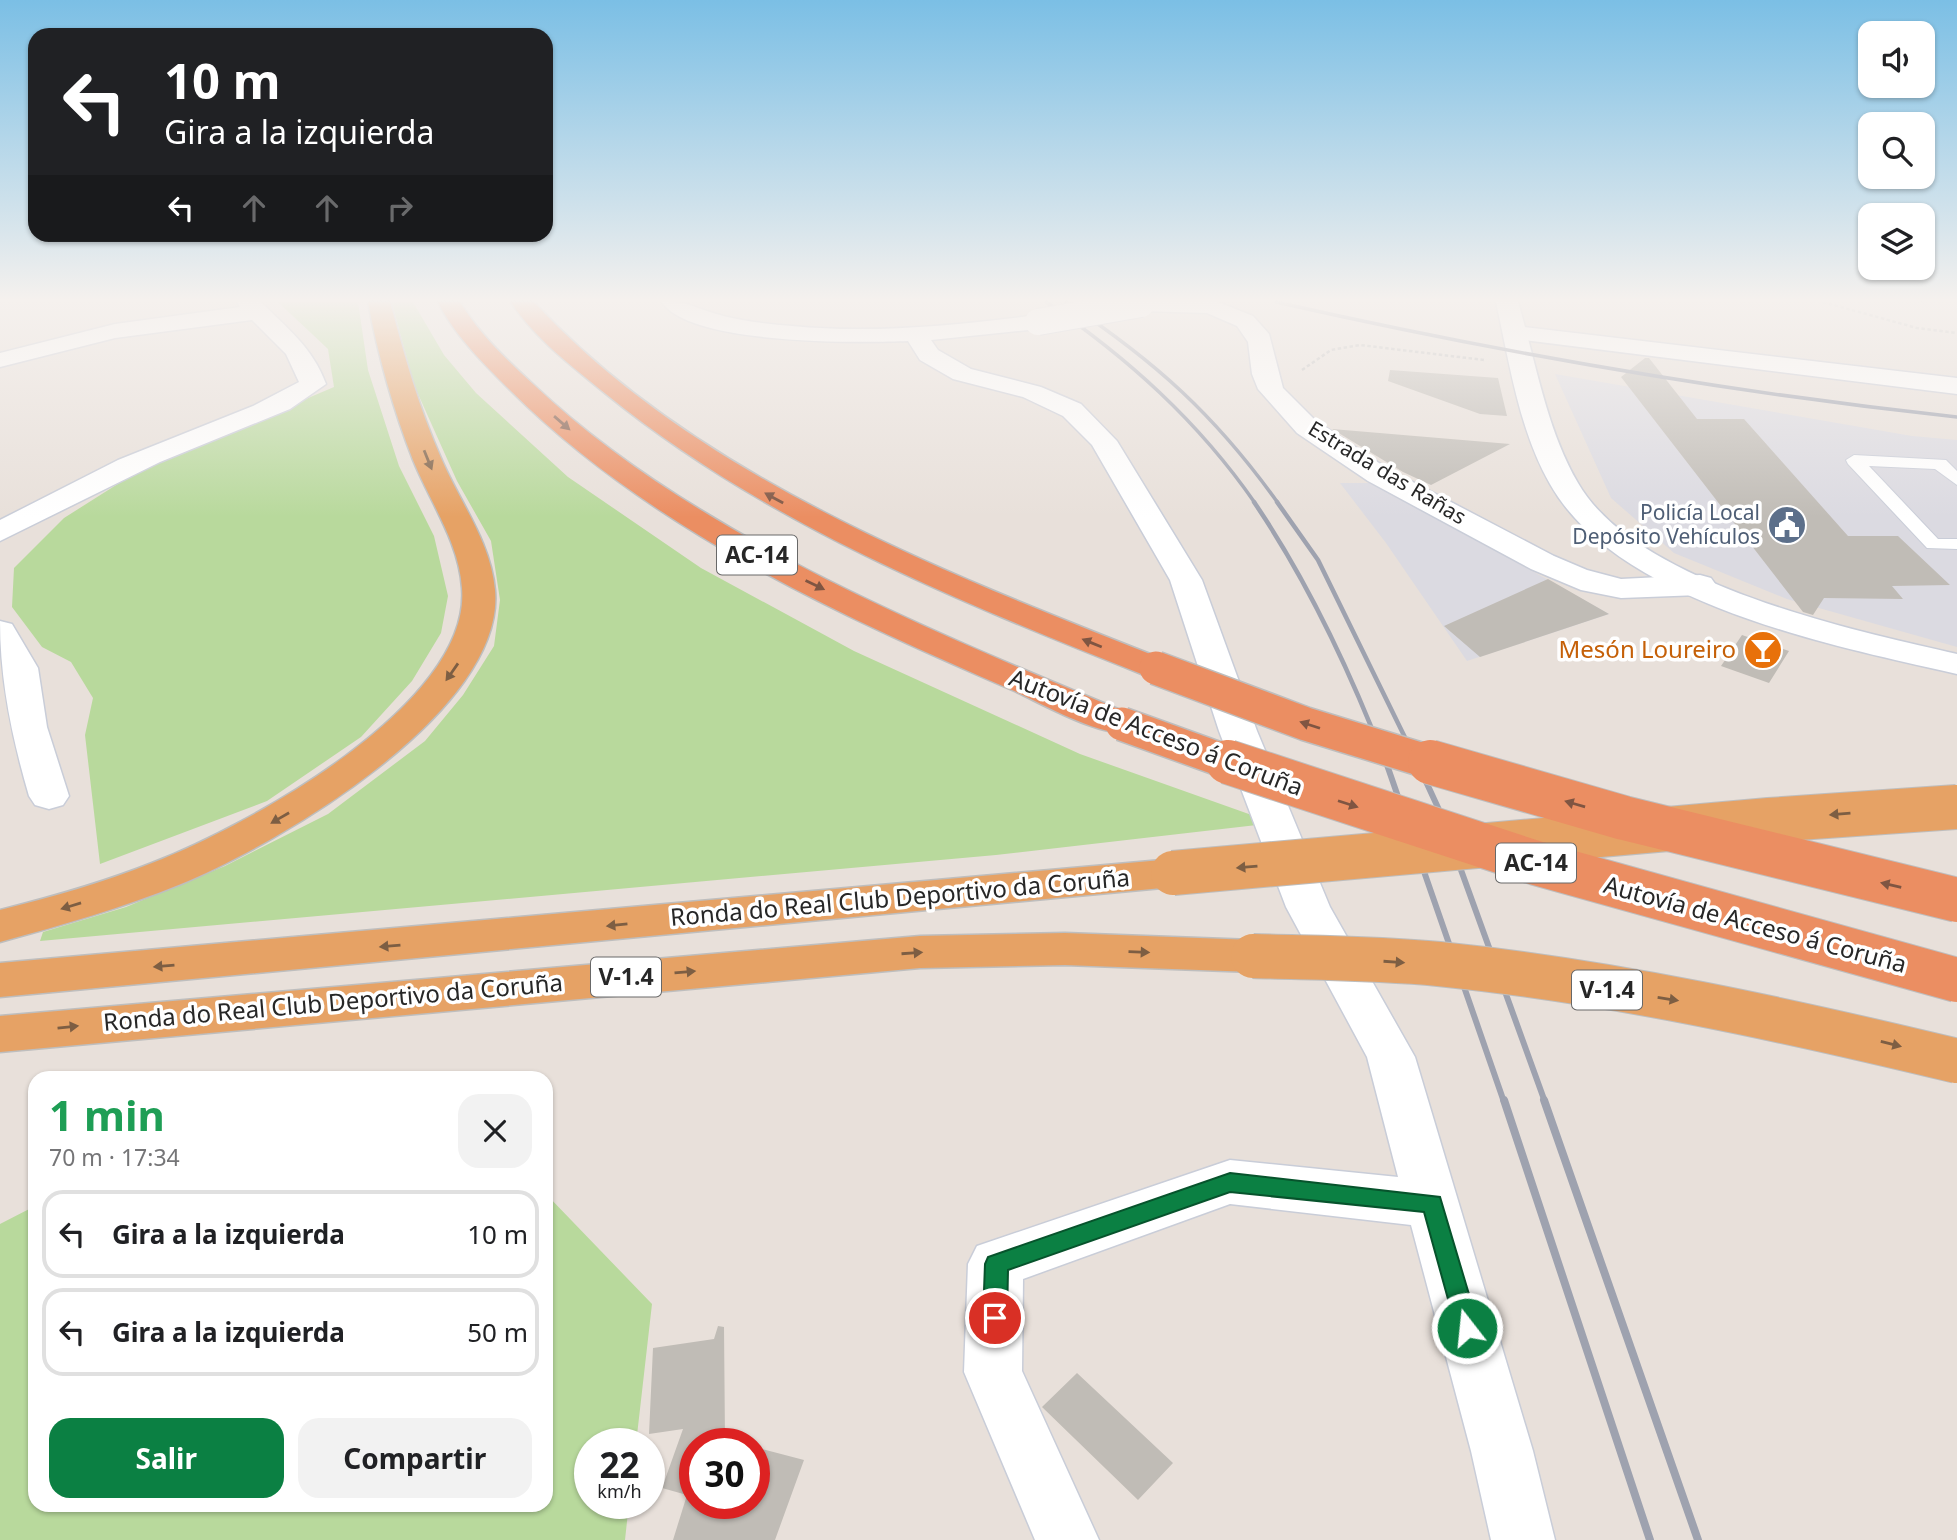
<!DOCTYPE html>
<html lang="es">
<head>
<meta charset="utf-8">
<style>
  :root { --surface:#fff; --page:#f2f2f2; --text:#202124; --muted:#757577; --line:#e0e0e0; --accent:#0b8043 }
  body { margin:0; font-family:"Noto Sans",sans-serif; background:var(--page); color:var(--text); height:100vh; display:flex; flex-direction:column; font-size:26px; white-space:nowrap }
  * { box-sizing:border-box; margin:0 }
  p { font-size:23px; color:var(--muted) }
  .icon { flex:none; width:38px; height:38px; fill:none; stroke:currentColor; stroke-width:2; stroke-linecap:round; stroke-linejoin:round }
  .map { position:relative; flex:1; overflow:hidden }
  .panel { position:absolute; left:28px; top:1071px; width:525px; height:441px; display:flex; flex-direction:column; background:var(--surface); border-radius:21px; box-shadow:0 2px 5px #0004 }
  .panel>* { flex:none }
  .top-card { position:absolute; left:28px; top:28px; width:525px; height:214px; border-radius:21px; box-shadow:0 2px 5px #0004; background:#202124; color:#fff; overflow:hidden }
  .tools { position:absolute; left:1858px; top:21px; display:grid; gap:14px }
  .tools a { display:grid; place-items:center; width:77px; height:77px; border-radius:14px; background:var(--surface); box-shadow:0 2px 5px #0004; font-size:35px }
  .speed { position:absolute; left:574px; top:1428px; display:flex; gap:14px; font-size:35px; font-weight:700; text-align:center }
  .speed>* { display:grid; place-content:center; width:91px; height:91px; border-radius:50%; background:var(--surface); box-shadow:0 2px 5px #0004; line-height:1 }
  .speed small { font-size:18px; font-weight:400 }
  .speed .limit { border:10px solid #d22; background:#fff; color:#111 }
  .pin { position:absolute; display:grid; place-items:center; width:60px; height:60px; color:#fff; margin:-30px; border:4px solid #fff; border-radius:50%; box-shadow:0 2px 7px #0007 }
  .me { position:absolute; width:77px; margin:-38px; rotate:344deg; stroke-linejoin:round; filter:drop-shadow(0 0 5px #0008) }
  .turn { display:flex; align-items:center; gap:24px; height:147px; padding:0 21px; font-size:32px }
  .turn .icon { width:91px; height:91px; stroke-width:2.5 }
  .turn b { display:block; font-size:49px; line-height:60px }
  .lanes { display:flex; align-items:center; height:66px; padding:0 21px; background:#0003; justify-content:center; gap:35px; direction:ltr }
  .lanes .off { opacity:.35 }
  .round { display:grid; place-items:center; flex:none; width:74px; height:74px; border-radius:21px; background:var(--page) }
  .overview { display:flex; align-items:center; justify-content:space-between; height:119px; padding:0 21px }
  h1 { font-size:42px; font-weight:700; line-height:52px; color:#1e9e55 }
  .cta { display:flex; gap:14px; margin-top:auto; padding:14px 21px }
  .cta a { flex:1; height:80px; border-radius:21px; background:var(--accent); color:#fff; font-size:28px; font-weight:700; line-height:80px; text-align:center }
  .cta a+a { background:var(--page); color:var(--text) }
  ul { padding:0; list-style:none }
  li { display:flex; align-items:center; gap:21px; height:88px; margin:0 14px 10px; padding:0 7px; border:4px solid var(--line); border-radius:21px }
  li div { flex:1 }
  li b { display:block; font-size:26px }
  li em { font-style:normal }
  .map>svg:first-child { display:block }
  .industrial { fill:#dbdae1 }
  .green { fill:#b8d99c }
  .building { fill:#c0bcb6 }
  .lines { fill:none; stroke-linecap:round; stroke-linejoin:round }
  .service-casing { stroke:#c9cdd8; stroke-width:2 }
  .minor-casing { stroke:#c9cdd8; stroke-width:3 }
  .tertiary-casing { stroke:#c9cdd8; stroke-width:3 }
  .trunk-casing { stroke:#bebebe; stroke-width:3 }
  .motorway-casing { stroke:#bebebe; stroke-width:3 }
  .path { stroke:#bebebe; stroke-width:2.5; stroke-dasharray:3.5 2.5; stroke-linecap:butt }
  .service { fill:#fff; fill-rule:evenodd }
  .minor { fill:#fff; fill-rule:evenodd }
  .tertiary { fill:#fff; fill-rule:evenodd }
  .trunk { fill:#e6a265; fill-rule:evenodd }
  .motorway { fill:#eb8e62; fill-rule:evenodd }
  .rail-far3 { stroke:#9ea2af; stroke-width:3.5 }
  .rail-far2 { stroke:#9ea2af; stroke-width:4.5 }
  .rail-far1 { stroke:#9ea2af; stroke-width:6 }
  .rail { stroke:#9ea2af; stroke-width:8 }
  .minor-bridge-casing { stroke:#c9cdd8; stroke-width:28; stroke-linecap:butt }
  .trunk-bridge-casing { stroke:#bebebe; stroke-width:46; stroke-linecap:butt }
  .motorway-bridge-far1-casing { stroke:#bebebe; stroke-width:36; stroke-linecap:butt }
  .motorway-bridge-casing { stroke:#bebebe; stroke-width:46; stroke-linecap:butt }
  .minor-bridge { stroke:#fff; stroke-width:26 }
  .trunk-bridge { stroke:#e6a265; stroke-width:44 }
  .motorway-bridge-far1 { stroke:#eb8e62; stroke-width:33 }
  .motorway-bridge { stroke:#eb8e62; stroke-width:44 }
  .oneway { fill:#7f5542 }
  .oneway2 { fill:#7d5e43 }
  .route { fill:#0b8043; stroke:#07532c; stroke-width:2 }
  .labels { text-anchor:middle; stroke-width:7; stroke-linejoin:round; paint-order:stroke }
  .far-street-label { font-size:21px; fill:#272727; stroke:#fff }
  .far-service-label { font-size:21px; fill:#4e5e75; stroke:#fff; text-anchor:end }
  .shield { fill:#fff; stroke:#686868; stroke-width:2 }
  .shield-label { font-size:23px; font-weight:bold; fill:#272727 }
  .food-label { font-size:24px; fill:#c56008; stroke:#fff; text-anchor:end }
  .street-label { font-size:24px; fill:#272727; stroke:#fff }
</style>
</head>
<body>
<div class="map">
<svg width="1957" height="1540" viewBox="0 0 1957 1540">
  <rect width="100%" height="100%" fill="#e8e0da"/>
  <path class="industrial" d="M 1555,374 L 1912,436 L 1957,440 L 1957,647 L 1787,599 L 1674,553 L 1611,498 Z
    M 1340,483 L 1374,483 L 1609,614 L 1467,661 L 1386,543 Z"/>
  <path class="green" d="M 278,302 L 358,302 L 368,370 L 399,466 L 434,536 L 448,596 L 441,633 L 412,681 L 361,737 L 267,801 L 100,864 L 85,735 L 93,698 L 71,662 L 42,647 L 12,607 L 14,568 L 64,518 L 143,468 L 334,387 L 328,349 Z
    M 397,302 L 413,302 L 444,355 L 476,393 L 568,477 L 701,568 L 854,651 L 1080,754 L 1274,823 L 996,855 L 40,941 L 43,932 L 126,907 L 225,866 L 328,814 L 425,741 L 463,695 L 494,646 L 500,600 L 491,541 L 457,481 L 414,385 L 392,303 Z
    M 546,1194 L 652,1304 L 636,1444 L 590,1444 L 590,1503 L 629,1503 L 625,1540 L 0,1540 L 0,1224 L 35,1206 L 35,1505 L 546,1505 Z"/>
  <path class="building" d="M 1645,358 L 1649,358 L 1697,419 L 1744,419 L 1848,536 L 1898,536 L 1950,585 L 1892,586 L 1903,599 L 1824,598 L 1813,615 L 1803,612 L 1621,377 Z
    M 1390,370 L 1498,378 L 1507,416 L 1480,414 L 1388,381 Z
    M 1332,429 L 1510,444 L 1431,485 L 1403,472 Z
    M 1548,579 L 1609,614 L 1480,657 L 1444,626 Z
    M 1742,635 L 1789,651 L 1769,683 L 1721,666 Z
    M 718,1326 L 724,1327 L 725,1440 L 740,1444 L 695,1444 L 695,1503 L 754,1503 L 754,1447 L 804,1460 L 775,1540 L 673,1540 L 687,1495 L 662,1488 L 683,1429 L 649,1434 L 653,1348 L 714,1339 Z
    M 1077,1373 L 1173,1463 L 1138,1500 L 1042,1407 Z"/>
  <g class="lines">
    <defs>
      <path id="service" d="M 1854,455 L 1946,460 L 1957,471 L 1957,485 L 1935,469 L 1869,466 L 1938,539 L 1957,539 L 1957,549 L 1927,548 L 1848,464 L 1846,460 Z"/>
      <path id="minor" d="M 237,302 L 261,302 C 287,328 313,348 326,384 L 290,409 L 160,462 L 0,541 L 0,520 L 118,460 L 253,406 L 299,382 L 286,354 L 252,320 L 115,338 L 0,367 L 0,353 L 115,324 L 240,307 Z
        M 662,302 C 690,302 688,305 713,313 C 738,321 766,324 792,326 C 874,334 957,325 1038,315 L 1046,317 L 1050,322 L 1046,327 L 1038,329 L 931,340 L 938,350 L 971,369 L 1041,387 L 1081,404 L 1117,441 L 1202,580 L 1257,731 L 1330,907 L 1415,1057 L 1533,1451 L 1555,1540 L 1491,1540 L 1471,1451 L 1411,1225 L 1230,1204 L 1023,1279 L 1022,1371 L 1099,1540 L 1035,1540 L 964,1372 L 968,1264 L 977,1246 L 1230,1160 L 1398,1177 L 1367,1057 L 1286,907 L 1219,731 L 1170,580 L 1092,445 L 1063,416 L 1023,397 L 953,379 L 920,360 L 908,341 C 859,343 689,345 662,302 Z
        M 1131,302 L 1218,302 L 1253,316 L 1269,334 L 1283,388 L 1316,421 L 1388,469 L 1554,556 L 1587,570 L 1621,579 L 1700,575 L 1711,578 L 1716,585 L 1711,592 L 1700,595 L 1621,598 L 1581,590 L 1531,569 L 1368,481 L 1297,433 L 1258,389 L 1252,374 L 1248,342 L 1237,326 L 1207,313 L 1141,311 L 1133,309 Z
        M 1515,326 L 1957,378 L 1957,394 L 1507,338 L 1503,333 L 1507,328 Z
        M 0,621 L 12,624 L 38,668 L 47,727 L 69,796 L 63,805 L 49,809 L 35,805 L 29,796 C 12,738 0,681 0,621 Z"/>
      <path id="tertiary" d="M 1496,302 L 1518,302 C 1536,362 1546,428 1578,483 C 1635,583 1851,630 1957,654 L 1957,674 C 1833,646 1617,603 1550,484 C 1519,430 1509,361 1496,302 Z"/>
      <path id="trunk" d="M 368,302 L 390,302 C 404,355 419,408 441,458 C 459,501 491,542 495,590 C 506,711 278,844 181,884 C 122,908 62,925 0,942 L 0,910 C 52,897 102,883 152,863 C 245,827 472,705 462,588 C 459,542 430,502 413,460 C 393,409 378,355 368,302 Z
        M 1173,859 L 1188,863 L 1194,873 L 1188,883 L 1173,887 L 0,997 L 0,963 Z
        M 1065,933 L 1253,940 L 1269,944 L 1275,956 L 1269,968 L 1253,972 L 1065,965 L 920,968 L 0,1052 L 0,1016 L 920,936 Z"/>
      <path id="motorway" d="M 438,302 L 460,302 C 479,334 507,360 534,385 C 692,535 935,633 1135,716 L 1140,724 L 1135,732 C 1104,740 1043,704 1012,690 C 836,614 649,528 511,391 C 484,364 455,336 438,302 Z
        M 511,302 L 534,302 C 694,477 952,576 1168,661 L 1174,668 L 1168,675 L 1156,679 L 1144,675 C 955,600 765,523 606,394 C 573,367 534,338 511,302 Z"/>
    </defs>
    <use href="#service" class="service-casing"/>
    <use href="#minor" class="minor-casing"/>
    <use href="#tertiary" class="tertiary-casing"/>
    <use href="#trunk" class="trunk-casing"/>
    <use href="#motorway" class="motorway-casing"/>
    <path class="path" d="M 1823,302 L 1917,328 L 1957,333
      M 1921,302 L 1924,302
      M 1302,370 L 1331,350 L 1360,345 L 1484,360"/>
    <use href="#service" class="service"/>
    <use href="#minor" class="minor"/>
    <use href="#tertiary" class="tertiary"/>
    <use href="#trunk" class="trunk"/>
    <use href="#motorway" class="motorway"/>
    <path class="rail-far3" d="M 1046,302 C 1128,358 1198,421 1255,503
      M 1066,302 C 1156,362 1215,415 1278,503
      M 1276,302 C 1501,353 1727,392 1957,417"/>
    <path class="rail-far2" d="M 1254,502 C 1309,583 1351,673 1386,764
      M 1277,502 L 1318,560 L 1418,764"/>
    <path class="rail-far1" d="M 1386,762 L 1504,1102
      M 1417,762 L 1440,812 L 1545,1102"/>
    <path class="rail" d="M 1504,1100 L 1650,1540
      M 1544,1100 L 1698,1540"/>
    <defs>
      <path id="minor-bridge" d="M 1038,322 L 1141,304"/>
      <path id="trunk-bridge" d="M 1173,873 L 1769,820 L 1957,807
        M 1253,956 C 1315,958 1377,958 1439,964 C 1614,982 1787,1020 1957,1061"/>
      <path id="motorway-bridge-far1" d="M 1156,668 L 1306,724 L 1436,764
        M 1122,724 L 1233,764"/>
      <path id="motorway-bridge" d="M 1228,762 L 1536,863 L 1957,980
        M 1430,762 L 1624,818 L 1957,900"/>
    </defs>
    <use href="#minor-bridge" class="minor-bridge-casing"/>
    <use href="#trunk-bridge" class="trunk-bridge-casing"/>
    <use href="#motorway-bridge-far1" class="motorway-bridge-far1-casing"/>
    <use href="#motorway-bridge" class="motorway-bridge-casing"/>
    <use href="#minor-bridge" class="minor-bridge"/>
    <use href="#trunk-bridge" class="trunk-bridge"/>
    <use href="#motorway-bridge-far1" class="motorway-bridge-far1"/>
    <use href="#motorway-bridge" class="motorway-bridge"/>
  </g>
  <defs><path id="oneway-solid" d="M-6-.8H1V-3.2L6.5 0L1 3.2V.8H-6Z" transform="scale(1.75)"/></defs>
  <g class="oneway">
    <use href="#oneway-solid" transform="translate(562 423) rotate(41)"/>
    <use href="#oneway-solid" transform="translate(774 498) rotate(-151)"/>
    <use href="#oneway-solid" transform="translate(815 585) rotate(26)"/>
    <use href="#oneway-solid" transform="translate(1092 643) rotate(-158)"/>
    <use href="#oneway-solid" transform="translate(1310 725) rotate(-162)"/>
    <use href="#oneway-solid" transform="translate(1348 804) rotate(18)"/>
    <use href="#oneway-solid" transform="translate(1575 804) rotate(-164)"/>
    <use href="#oneway-solid" transform="translate(1891 885) rotate(-167)"/>
  </g>
  <g class="oneway2">
    <use href="#oneway-solid" transform="translate(428 460) rotate(68)"/>
    <use href="#oneway-solid" transform="translate(452 672) rotate(125)"/>
    <use href="#oneway-solid" transform="translate(1840 814) rotate(175)"/>
    <use href="#oneway-solid" transform="translate(280 818) rotate(150)"/>
    <use href="#oneway-solid" transform="translate(1247 867) rotate(175)"/>
    <use href="#oneway-solid" transform="translate(71 906) rotate(163)"/>
    <use href="#oneway-solid" transform="translate(617 925) rotate(174)"/>
    <use href="#oneway-solid" transform="translate(390 946) rotate(175)"/>
    <use href="#oneway-solid" transform="translate(1139 952) rotate(2)"/>
    <use href="#oneway-solid" transform="translate(912 953) rotate(-4)"/>
    <use href="#oneway-solid" transform="translate(1394 962) rotate(4)"/>
    <use href="#oneway-solid" transform="translate(164 966) rotate(175)"/>
    <use href="#oneway-solid" transform="translate(685 972) rotate(-5)"/>
    <use href="#oneway-solid" transform="translate(1668 999) rotate(9)"/>
    <use href="#oneway-solid" transform="translate(68 1027) rotate(-6)"/>
    <use href="#oneway-solid" transform="translate(1891 1044) rotate(14)"/>
  </g>
  <linearGradient id="sky" x2="0" y2="1"><stop stop-color="#7bbfe5"/><stop offset="0.58" stop-color="#f5f1ee"/><stop offset="1" stop-color="#f5f1ee" stop-opacity="0"/></linearGradient>
  <rect width="1957" height="517" fill="url(#sky)"/>
  <path class="route" d="M 1230,1173 L 1440,1197 L 1479,1328 L 1476,1335 L 1467,1339 L 1459,1335 L 1456,1328 L 1424,1212 L 1230,1192 L 1008,1270 L 1007,1318 L 1003,1326 L 995,1329 L 987,1326 L 983,1318 L 985,1264 L 988,1257 Z"/>
  <defs>
    <symbol id="civic-disc" viewBox="-11 -11 22 22"><circle r="9.5" fill="#5c6f8a" stroke="#fff"/><path d="M-.6-6.5H3V-4.5H.6V-3L4-1V1h2V6H-6V1h2V-1L-.6-3ZM-1.2 2.5V6h2.4V2.5Z" fill="#fff"/></symbol>
    <symbol id="bar-disc" viewBox="-11 -11 22 22"><circle r="9.5" fill="#e8710a" stroke="#fff"/><path d="M-6-5H6L.8 .8V4.5H3.5V6h-7V4.5H-.8V.8Z" fill="#fff"/></symbol>
  </defs>
  <g fill-rule="evenodd">
    <use href="#civic-disc" x="1765" y="503" width="44" height="44"/>
    <use href="#bar-disc" x="1741" y="628" width="44" height="44"/>
  </g>
  <g class="labels">
    <g class="far-street-label">
      <text transform="translate(1387 473) rotate(31)" y="7">Estrada das Rañas</text>
    </g>
    <g class="far-service-label">
      <text x="1760" y="520">Policía Local<tspan x="1760" dy="24">Depósito Vehículos</tspan></text>
    </g>
    <g class="shield">
      <rect x="717" y="535.5" width="80" height="39" rx="5"/>
      <rect x="1496" y="843.5" width="80" height="39" rx="5"/>
      <rect x="591" y="957.5" width="70" height="39" rx="5"/>
      <rect x="1572" y="970.5" width="70" height="39" rx="5"/>
    </g>
    <g class="shield-label">
      <text x="757" y="563">AC-14</text>
      <text x="1536" y="871">AC-14</text>
      <text x="626" y="985">V-1.4</text>
      <text x="1607" y="998">V-1.4</text>
    </g>
    <g class="food-label">
      <text x="1736" y="658">Mesón Loureiro</text>
    </g>
    <g class="street-label">
      <text transform="translate(1156 733) rotate(21)" y="8">Autovía de Acceso á Coruña</text>
      <text transform="translate(900 898) rotate(-5)" y="8">Ronda do Real Club Deportivo da Coruña</text>
      <text transform="translate(1755 925) rotate(15)" y="8">Autovía de Acceso á Coruña</text>
      <text transform="translate(333 1003) rotate(-5)" y="8">Ronda do Real Club Deportivo da Coruña</text>
    </g>
  </g>
</svg>
<div class="tools">
<a><svg class="icon" aria-label="sound" viewBox="0 0 24 24"><path d="M4 9h4l5-4v14l-5-4H4zM17 9q2 3 0 6"/></svg></a>
<a><svg class="icon" aria-label="search" viewBox="0 0 24 24"><circle cx="10" cy="10" r="6"/><path d="M15 15l6 6"/></svg></a>
<a><svg class="icon" aria-label="layers" viewBox="0 0 24 24"><path d="M12 4l9 5-9 5-9-5zM3 14l9 5 9-5"/></svg></a>
</div>
<div class="speed"><div>22<small>km/h</small></div><div class="limit">30</div></div>
<div class="pin" style="left:995px;top:1318px;background:#d93025"><svg class="icon" aria-label="arrive" viewBox="0 0 24 24"><path d="M6 21V4h12l-3 4 3 4H6"/></svg></div>
<svg class="me" style="left:1467px;top:1328px" viewBox="-20 -20 40 40"><circle r="17" fill="#0b8043" stroke="#fff" stroke-width="3"/><path d="M0-11L8 9 0 5-8 9z" fill="#fff"/></svg>
<div class="top-card">
<div class="turn"><svg class="icon" aria-label="left" viewBox="0 0 24 24"><path d="M17 20v-9H6M10 6l-5 5 5 5"/></svg><div><b>10 m</b>Gira a la izquierda</div></div>
<div class="lanes"><svg class="icon" aria-label="left" viewBox="0 0 24 24"><path d="M17 20v-9H6M10 6l-5 5 5 5"/></svg><svg class="icon off" aria-label="ahead" viewBox="0 0 24 24"><path d="M12 20V5M6 11l6-6 6 6"/></svg><svg class="icon off" aria-label="ahead" viewBox="0 0 24 24"><path d="M12 20V5M6 11l6-6 6 6"/></svg><svg class="icon off" aria-label="right" viewBox="0 0 24 24"><path d="M7 20v-9h11M14 6l5 5-5 5"/></svg></div>
</div>
<section class="panel">
<div class="overview"><div><h1>1 min</h1><p>70 m · 17:34</p></div><a class="round"><svg class="icon" aria-label="close" viewBox="0 0 24 24"><path d="M6 6l12 12M18 6L6 18"/></svg></a></div>
<ul>
<li><svg class="icon" aria-label="left" viewBox="0 0 24 24"><path d="M17 20v-9H6M10 6l-5 5 5 5"/></svg><div><b>Gira a la izquierda</b></div><em>10 m</em></li>
<li><svg class="icon" aria-label="left" viewBox="0 0 24 24"><path d="M17 20v-9H6M10 6l-5 5 5 5"/></svg><div><b>Gira a la izquierda</b></div><em>50 m</em></li>
</ul>
<div class="cta"><a>Salir</a><a>Compartir</a></div>
</section>
</div>
</body>
</html>
